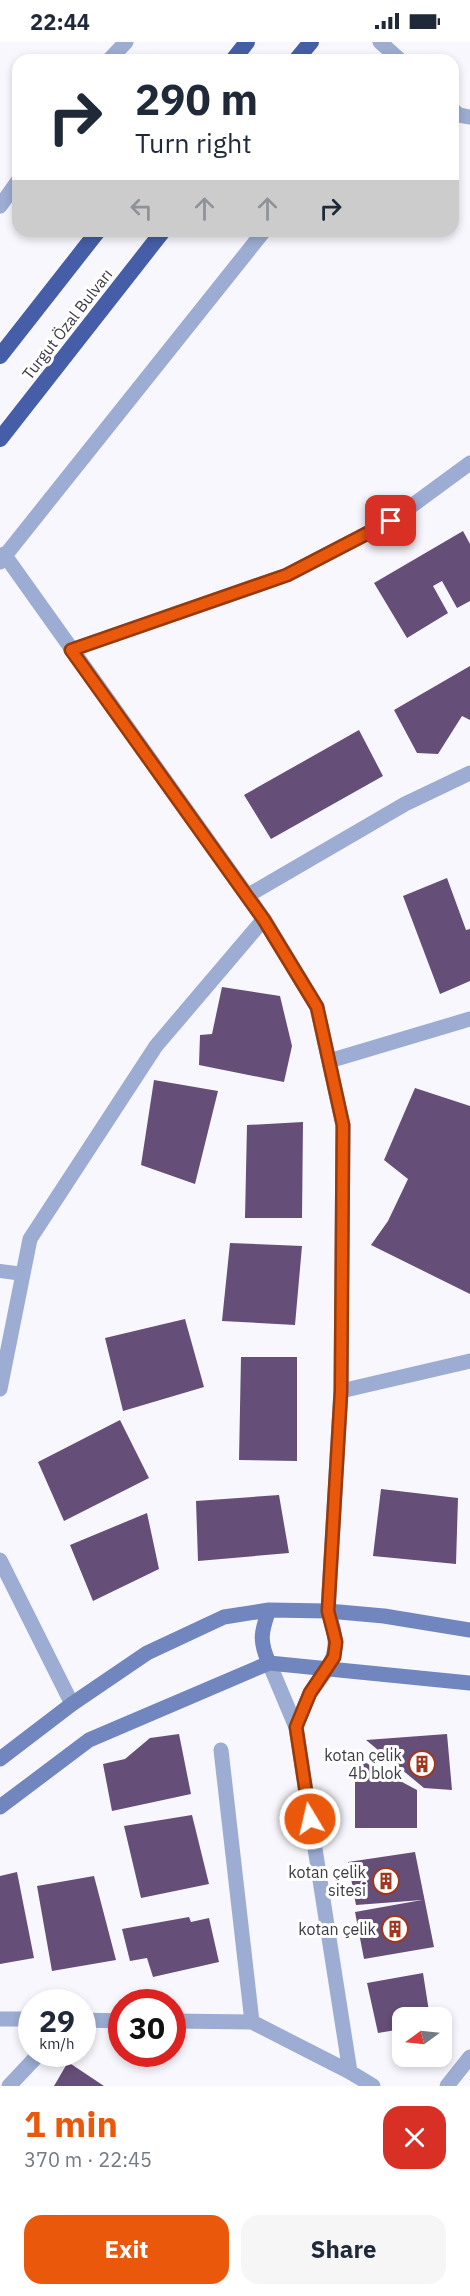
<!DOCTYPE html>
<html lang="en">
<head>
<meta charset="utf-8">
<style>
  :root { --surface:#fff; --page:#f6f6f7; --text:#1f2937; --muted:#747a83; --accent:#ea580c }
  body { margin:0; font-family:"IBM Plex Sans",sans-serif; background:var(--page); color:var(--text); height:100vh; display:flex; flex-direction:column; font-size:22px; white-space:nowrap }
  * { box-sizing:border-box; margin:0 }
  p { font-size:20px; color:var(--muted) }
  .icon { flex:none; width:33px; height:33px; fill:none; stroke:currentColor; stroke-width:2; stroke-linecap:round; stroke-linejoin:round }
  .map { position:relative; height:2044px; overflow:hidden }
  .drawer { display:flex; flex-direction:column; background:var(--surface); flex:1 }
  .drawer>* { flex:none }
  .banner { position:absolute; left:12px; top:12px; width:447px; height:183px; border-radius:18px; box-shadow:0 3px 9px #0003; background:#fff; color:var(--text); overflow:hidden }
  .needle { width:39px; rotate:255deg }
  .tools { position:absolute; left:392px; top:1965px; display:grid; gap:12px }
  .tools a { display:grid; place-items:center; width:60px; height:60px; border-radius:12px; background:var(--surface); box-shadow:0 3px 9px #0003; font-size:30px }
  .speed { position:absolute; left:18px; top:1947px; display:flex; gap:12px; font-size:30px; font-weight:700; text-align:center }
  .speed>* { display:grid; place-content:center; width:78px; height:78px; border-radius:50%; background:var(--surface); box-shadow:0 3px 9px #0003; line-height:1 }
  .speed small { font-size:15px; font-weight:400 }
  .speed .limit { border:9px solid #d22; background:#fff; color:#111 }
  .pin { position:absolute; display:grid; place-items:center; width:51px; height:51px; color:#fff; margin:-26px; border-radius:12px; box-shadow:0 3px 9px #0006 }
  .me { position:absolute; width:66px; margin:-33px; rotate:351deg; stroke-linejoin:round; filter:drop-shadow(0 0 4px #0008) }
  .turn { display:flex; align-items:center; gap:21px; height:126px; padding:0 24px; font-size:27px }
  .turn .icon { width:78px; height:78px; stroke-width:2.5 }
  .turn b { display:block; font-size:42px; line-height:51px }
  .lanes { display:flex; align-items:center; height:57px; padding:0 24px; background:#0003; justify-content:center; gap:30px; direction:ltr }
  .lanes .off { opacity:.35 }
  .round { display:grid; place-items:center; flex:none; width:63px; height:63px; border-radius:18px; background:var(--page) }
  .head { display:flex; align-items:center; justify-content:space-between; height:102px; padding:0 24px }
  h1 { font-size:36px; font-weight:700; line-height:45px; color:var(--accent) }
  .cta { display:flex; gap:12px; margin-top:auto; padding:12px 24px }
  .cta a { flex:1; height:69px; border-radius:18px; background:var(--accent); color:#fff; font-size:24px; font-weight:700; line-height:69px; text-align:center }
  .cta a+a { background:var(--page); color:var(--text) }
  .status { display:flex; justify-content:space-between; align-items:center; height:42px; padding:0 30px; background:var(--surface); direction:ltr }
  .status svg { height:16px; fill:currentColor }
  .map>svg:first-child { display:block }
  .building { fill:#654e77 }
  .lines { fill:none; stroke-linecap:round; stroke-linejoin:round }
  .service { stroke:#9cacd2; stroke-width:14 }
  .minor { stroke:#9cacd2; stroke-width:15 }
  .secondary { stroke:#7186be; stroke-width:15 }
  .trunk { stroke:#465ea7; stroke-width:16 }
  .route-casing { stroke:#983908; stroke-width:15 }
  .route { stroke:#ea580c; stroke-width:10 }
  .labels { text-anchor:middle; stroke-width:6; stroke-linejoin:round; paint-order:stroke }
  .street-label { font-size:16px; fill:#3c3b46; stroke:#fff }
  .poi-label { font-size:16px; fill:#3c3b46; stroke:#fff; text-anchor:end }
</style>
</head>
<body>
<div class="status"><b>22:44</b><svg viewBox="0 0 49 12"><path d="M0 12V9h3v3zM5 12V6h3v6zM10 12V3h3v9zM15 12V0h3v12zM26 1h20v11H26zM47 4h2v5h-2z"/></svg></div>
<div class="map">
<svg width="470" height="2044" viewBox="0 0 470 2044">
  <rect width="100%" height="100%" fill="#f7f7fd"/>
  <path class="building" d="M 463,489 L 470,502 L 470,559 L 457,566 L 442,539 L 433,544 L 448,571 L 407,596 L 374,541 Z
    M 470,624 L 470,678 L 462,674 L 438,712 L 417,711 L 394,668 Z
    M 359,688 L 383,734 L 271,797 L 244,753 Z
    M 447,836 L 466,888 L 470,887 L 470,939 L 440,952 L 403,854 Z
    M 222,945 L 280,954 L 292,1004 L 284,1040 L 199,1023 L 200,993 L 212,992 Z
    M 154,1038 L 218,1049 L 195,1142 L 141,1123 Z
    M 415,1046 L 470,1064 L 470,1252 L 371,1203 L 388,1179 L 408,1137 L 384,1118 Z
    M 303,1080 L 302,1176 L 245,1176 L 247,1083 Z
    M 230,1201 L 302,1204 L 295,1283 L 222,1279 Z
    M 185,1277 L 204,1345 L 123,1369 L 105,1296 Z
    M 241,1315 L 297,1315 L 297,1419 L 239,1418 Z
    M 120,1378 L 149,1436 L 64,1479 L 38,1420 Z
    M 381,1447 L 458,1456 L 456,1522 L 373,1514 Z
    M 279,1453 L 289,1511 L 198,1519 L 196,1459 Z
    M 147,1471 L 159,1527 L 93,1559 L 70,1503 Z
    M 179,1692 L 191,1752 L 112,1769 L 103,1722 L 125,1717 L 150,1696 Z
    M 447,1692 L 452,1748 L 424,1746 L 366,1698 Z
    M 355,1715 L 417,1748 L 417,1786 L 355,1786 Z
    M 192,1773 L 209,1842 L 141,1856 L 124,1784 Z
    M 415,1810 L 434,1905 L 364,1917 L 355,1870 L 422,1858 L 356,1863 L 348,1820 Z
    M 17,1830 L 34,1916 L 0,1922 L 0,1834 Z
    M 94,1834 L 116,1918 L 52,1929 L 37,1844 Z
    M 189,1875 L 191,1880 L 209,1876 L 219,1920 L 153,1935 L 147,1916 L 130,1919 L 122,1887 Z
    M 423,1931 L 430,1976 L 402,1976 L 402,1987 L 378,1991 L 367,1941 Z
    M 68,2020 L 104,2044 L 54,2044 Z"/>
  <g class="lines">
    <path class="service" d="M 0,1229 L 23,1232"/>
    <path class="minor" d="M 380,0 L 400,18
      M 109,18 L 126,0
      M 453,68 L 459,73 L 470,75
      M 0,164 L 18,139
      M 4,512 L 264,877 L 317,965 L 343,1083 L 341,1349 L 328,1569
      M 0,520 L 264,189
      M 71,608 L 287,533 L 391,479 L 470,421
      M 247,854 L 405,762 L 470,731
      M 329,1019 L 470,977
      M 0,1347 L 30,1197 L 156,1004 L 264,877
      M 341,1349 L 470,1319
      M 0,1518 L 72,1662
      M 269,1621 L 296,1685 L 350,2030
      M 296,1685 L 310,1651 L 328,1626
      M 221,1708 L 252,1980
      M 0,1977 L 32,1977
      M 82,1978 L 122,1979
      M 172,1979 L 252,1980 L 350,2030 L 373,2044
      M 9,2044 L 39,2012
      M 447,2044 L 470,2015"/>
    <path class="secondary" d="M 269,1621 C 259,1599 261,1590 269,1568
      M 328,1626 C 340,1606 335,1590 328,1569
      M 0,1717 L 72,1662 L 147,1611 L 224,1575 L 269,1568 L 328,1569 L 384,1574 L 470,1588
      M 0,1765 L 89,1698 L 269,1621 L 470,1641"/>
    <path class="trunk" d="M 233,18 L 247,0
      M 296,18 L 311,0
      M 0,314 L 98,189
      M 0,397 L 163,189"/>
  </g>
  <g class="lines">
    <defs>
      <path id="route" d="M 310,1777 L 296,1685 L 310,1651 L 334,1615 L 336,1600 L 328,1569 L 341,1349 L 343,1083 L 317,965 L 264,878 L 71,608 L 287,533 L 391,479"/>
    </defs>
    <use href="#route" class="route-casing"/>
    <use href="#route" class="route"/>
  </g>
  <defs>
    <symbol id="building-ring" viewBox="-11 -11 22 22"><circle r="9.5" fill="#fff" stroke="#a0381e" stroke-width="1.5"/><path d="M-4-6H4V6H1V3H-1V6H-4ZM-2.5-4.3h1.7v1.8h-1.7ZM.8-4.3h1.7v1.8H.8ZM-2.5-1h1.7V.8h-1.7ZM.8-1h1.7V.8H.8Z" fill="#a0381e"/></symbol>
  </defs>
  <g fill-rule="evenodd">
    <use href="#building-ring" x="407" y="1707" width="30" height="30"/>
    <use href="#building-ring" x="371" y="1824" width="30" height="30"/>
    <use href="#building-ring" x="380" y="1872" width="30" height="30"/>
  </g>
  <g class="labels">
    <g class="street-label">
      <text transform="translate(67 282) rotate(-52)" y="6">Turgut Özal Bulvarı</text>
    </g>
    <g class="poi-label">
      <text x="402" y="1719">kotan çelik<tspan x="402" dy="18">4b blok</tspan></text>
      <text x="366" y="1836">kotan çelik<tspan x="366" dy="18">sitesi</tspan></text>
      <text x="376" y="1893">kotan çelik</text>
    </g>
  </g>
</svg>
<div class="tools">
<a><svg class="needle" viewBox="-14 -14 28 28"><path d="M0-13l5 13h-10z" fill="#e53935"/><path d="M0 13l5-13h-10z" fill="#747a83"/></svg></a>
</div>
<div class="speed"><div>29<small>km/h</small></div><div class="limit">30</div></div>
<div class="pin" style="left:391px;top:479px;background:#d93025"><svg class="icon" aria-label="arrive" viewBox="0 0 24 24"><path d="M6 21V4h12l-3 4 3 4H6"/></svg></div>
<svg class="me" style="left:310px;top:1777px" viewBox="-20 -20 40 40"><circle r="17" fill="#ea580c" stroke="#fff" stroke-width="3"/><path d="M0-11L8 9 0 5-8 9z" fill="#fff"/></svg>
<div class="banner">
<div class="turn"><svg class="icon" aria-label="right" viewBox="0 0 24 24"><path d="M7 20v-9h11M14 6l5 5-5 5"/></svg><div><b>290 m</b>Turn right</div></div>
<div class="lanes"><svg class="icon off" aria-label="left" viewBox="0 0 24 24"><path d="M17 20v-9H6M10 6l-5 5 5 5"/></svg><svg class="icon off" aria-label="ahead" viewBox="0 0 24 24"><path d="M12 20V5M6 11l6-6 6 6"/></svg><svg class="icon off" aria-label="ahead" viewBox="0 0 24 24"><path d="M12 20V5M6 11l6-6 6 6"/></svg><svg class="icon" aria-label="right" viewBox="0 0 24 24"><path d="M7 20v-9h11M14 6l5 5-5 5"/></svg></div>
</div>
</div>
<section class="drawer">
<div class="head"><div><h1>1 min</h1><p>370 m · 22:45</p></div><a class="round" style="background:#d93025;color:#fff"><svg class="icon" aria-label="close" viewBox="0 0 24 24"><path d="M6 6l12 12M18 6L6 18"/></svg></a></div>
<div class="cta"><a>Exit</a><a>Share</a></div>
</section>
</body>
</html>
